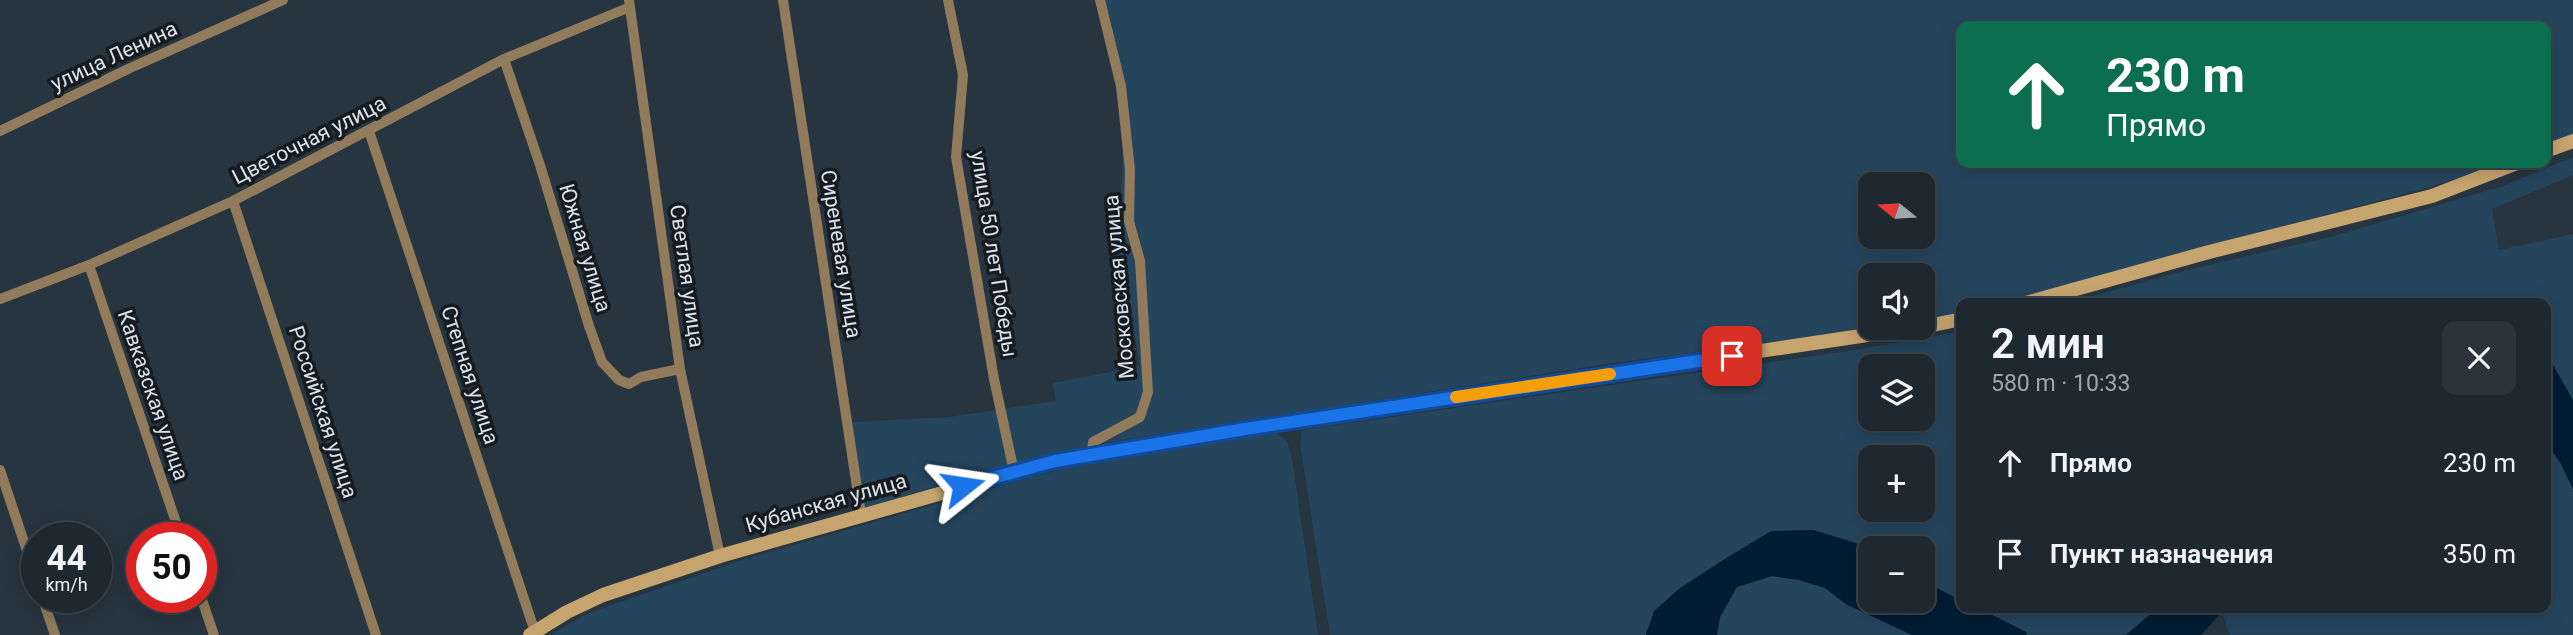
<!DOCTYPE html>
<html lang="ru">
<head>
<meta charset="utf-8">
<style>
  :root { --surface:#1d2830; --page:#2a343c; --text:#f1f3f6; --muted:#a0a6ab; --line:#3b444c }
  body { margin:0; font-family:Roboto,sans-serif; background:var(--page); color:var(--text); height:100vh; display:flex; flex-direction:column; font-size:26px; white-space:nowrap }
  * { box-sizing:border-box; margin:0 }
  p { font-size:23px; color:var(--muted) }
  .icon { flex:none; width:38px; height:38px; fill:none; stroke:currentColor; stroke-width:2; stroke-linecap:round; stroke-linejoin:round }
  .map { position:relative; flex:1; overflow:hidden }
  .sheet { position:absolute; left:1956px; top:298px; width:595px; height:315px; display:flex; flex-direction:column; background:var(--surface); border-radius:14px; box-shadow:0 4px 18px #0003,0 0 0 2px var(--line) }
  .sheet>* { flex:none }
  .banner { position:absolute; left:1956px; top:21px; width:595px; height:147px; border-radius:14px; box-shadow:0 4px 18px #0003,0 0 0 2px var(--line); background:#0b6e4f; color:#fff; overflow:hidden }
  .needle { width:46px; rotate:288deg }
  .tools { position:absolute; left:1858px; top:172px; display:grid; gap:14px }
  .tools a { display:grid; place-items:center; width:77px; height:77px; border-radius:14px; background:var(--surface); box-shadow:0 4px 18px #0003,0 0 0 2px var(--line); font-size:35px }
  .speed { position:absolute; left:21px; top:522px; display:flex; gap:14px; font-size:35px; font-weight:700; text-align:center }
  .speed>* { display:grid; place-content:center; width:91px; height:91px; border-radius:50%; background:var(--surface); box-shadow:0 4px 18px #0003,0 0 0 2px var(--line); line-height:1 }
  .speed small { font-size:18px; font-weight:400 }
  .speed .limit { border:10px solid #d22; background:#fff; color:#111 }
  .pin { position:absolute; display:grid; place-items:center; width:60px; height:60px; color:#fff; margin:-30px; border-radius:14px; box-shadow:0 4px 10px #0006 }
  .me { position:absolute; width:77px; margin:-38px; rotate:75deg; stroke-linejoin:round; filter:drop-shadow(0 0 5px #0008) }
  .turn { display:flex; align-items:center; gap:24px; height:147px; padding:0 35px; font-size:32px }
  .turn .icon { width:91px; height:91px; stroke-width:2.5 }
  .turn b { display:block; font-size:49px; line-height:60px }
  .round { display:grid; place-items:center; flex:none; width:74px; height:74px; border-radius:14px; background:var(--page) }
  .head { display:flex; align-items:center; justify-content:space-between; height:119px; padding:0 35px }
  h1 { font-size:42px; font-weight:600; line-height:52px }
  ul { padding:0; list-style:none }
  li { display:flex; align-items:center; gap:21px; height:91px; padding:0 35px }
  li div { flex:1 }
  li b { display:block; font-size:26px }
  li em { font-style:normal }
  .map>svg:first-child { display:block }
  .green { fill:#25455d; fill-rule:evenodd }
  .water { fill:#001d34 }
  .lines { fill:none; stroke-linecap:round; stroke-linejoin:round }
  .minor { stroke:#917b5a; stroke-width:10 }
  .secondary { stroke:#c6a46e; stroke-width:14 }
  .route-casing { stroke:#114b97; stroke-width:18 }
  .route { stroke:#1a73e8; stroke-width:12 }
  .slow { stroke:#f59e0b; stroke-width:12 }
  .labels { text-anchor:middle; stroke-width:7; stroke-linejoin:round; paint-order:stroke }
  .street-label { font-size:21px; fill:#d9e2ea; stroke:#151c21 }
</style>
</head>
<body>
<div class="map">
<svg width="2573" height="635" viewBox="0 0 2573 635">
  <rect width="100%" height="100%" fill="#273540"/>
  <path class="green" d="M 1102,0 L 2573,0 L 2573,137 L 2546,147 L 2546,26 L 1962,26 L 1962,163 L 2504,163 L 2463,178 L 2019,298 L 1999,303 L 1962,303 L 1962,312 L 1923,322 L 1923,275 L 1871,275 L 1871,327 L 1886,327 L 1606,364 L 1104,443 L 1040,456 L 864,508 L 851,422 L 949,417 L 1056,401 L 1053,383 L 1140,366 L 1119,247 L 1123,146 L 1110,19 ZM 1871,184 L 1923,184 L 1923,236 L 1871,236 Z
    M 2573,157 L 2573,175 L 2492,209 L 2499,250 L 2573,234 L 2573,400 L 2546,353 L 2546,303 L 2476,303 L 2455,298 L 2448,303 L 2067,303 L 2187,270 L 2334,236 L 2503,186 Z
    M 1962,331 L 1962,601 L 1923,581 L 1923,548 L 1871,548 L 1871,551 L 1858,544 L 1813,530 L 1646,630 L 1646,635 L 1330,635 L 1300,444 L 1301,432 L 1308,429 L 1855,350 ZM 1871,366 L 1923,366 L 1923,418 L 1871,418 ZM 1871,457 L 1923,457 L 1923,509 L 1871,509 Z
    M 1274,432 L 1287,441 L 1292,459 L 1318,635 L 550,635 L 589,613 L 742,560 L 1013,482 L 1070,467 Z
    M 2546,442 L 2561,464 L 2573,489 L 2573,635 L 2230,635 L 2222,612 L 2226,607 L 2546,607 Z
    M 1772,576 L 1799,580 L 1825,588 L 1846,604 L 1912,635 L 1717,635 L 1720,617 L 1737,587 Z
    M 1976,607 L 2159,607 L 2126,635 L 2027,635 L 2026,632 Z"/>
  <path class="water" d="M 2546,353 L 2573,400 L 2573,489 L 2561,464 L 2546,442 Z
    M 1813,530 L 1859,544 L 1871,551 L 1871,600 L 1923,600 L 1923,581 L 1962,601 L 1962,607 L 1976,607 L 2026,632 L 2027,635 L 1912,635 L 1846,604 L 1825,588 L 1799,580 L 1772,576 L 1737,587 L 1720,617 L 1717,635 L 1646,635 L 1654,611 L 1680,588 L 1723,560 L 1771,531 Z
    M 2159,607 L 2226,607 L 2201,635 L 2126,635 Z"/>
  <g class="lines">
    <path class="minor" d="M 629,0 L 680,369 L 720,556
      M 783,0 L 861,514
      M 948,0 L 963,75 L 956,157 L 994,379 L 1014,472
      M 504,59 L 540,165 L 589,326 L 602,362 L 619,380 L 629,384 L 641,377 L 680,369
      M 0,131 L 128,69 L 283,0
      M 369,131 L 535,632
      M 233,201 L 376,635
      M 89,265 L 181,537
      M 0,299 L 89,265 L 233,201 L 504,59 L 630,7
      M 1092,454 L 1093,442 L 1140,417 L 1148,392 L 1140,261 L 1129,221 L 1130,170 L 1121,86 L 1100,0
      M 0,470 L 37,581
      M 42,597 L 55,635
      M 201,597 L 214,635"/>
    <path class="secondary" d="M 2546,151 L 2573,141
      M 2026,303 L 2209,252 L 2432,196 L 2517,163
      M 1923,327 L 1962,319
      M 530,635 L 567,612 L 603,595 L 720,556 L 1055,461 L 1291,421 L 1921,327"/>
  </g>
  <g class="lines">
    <defs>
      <path id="route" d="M 963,486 L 1055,461 L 1245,429 L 1732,356"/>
    </defs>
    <use href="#route" class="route-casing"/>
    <use href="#route" class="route"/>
    <path class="slow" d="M 1456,397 L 1610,374"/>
  </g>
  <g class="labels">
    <g class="street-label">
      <text transform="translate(114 56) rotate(-25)" y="7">улица Ленина</text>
      <text transform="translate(309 140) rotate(-27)" y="7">Цветочная улица</text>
      <text transform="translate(585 248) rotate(73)" y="7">Южная улица</text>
      <text transform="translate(841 254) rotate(81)" y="7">Сиреневая улица</text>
      <text transform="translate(994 254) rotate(81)" y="7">улица 50 лет Победы</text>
      <text transform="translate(687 276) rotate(82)" y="7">Светлая улица</text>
      <text transform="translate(1119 287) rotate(-95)" y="7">Московская улица</text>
      <text transform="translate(470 375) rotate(72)" y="7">Степная улица</text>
      <text transform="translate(153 395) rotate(71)" y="7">Кавказская улица</text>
      <text transform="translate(323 412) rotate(72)" y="7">Российская улица</text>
      <text transform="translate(826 503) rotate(-16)" y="7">Кубанская улица</text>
    </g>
  </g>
</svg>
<div class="tools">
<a><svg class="needle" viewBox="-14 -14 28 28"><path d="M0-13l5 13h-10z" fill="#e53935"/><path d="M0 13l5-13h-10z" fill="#a0a6ab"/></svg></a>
<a><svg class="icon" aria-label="sound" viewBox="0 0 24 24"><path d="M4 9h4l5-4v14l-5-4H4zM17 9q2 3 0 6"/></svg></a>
<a><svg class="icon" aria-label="layers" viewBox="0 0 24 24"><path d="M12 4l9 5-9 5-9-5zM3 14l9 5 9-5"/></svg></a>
<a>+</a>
<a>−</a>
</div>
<div class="speed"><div>44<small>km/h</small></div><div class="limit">50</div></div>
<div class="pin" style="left:1732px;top:356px;background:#d93025"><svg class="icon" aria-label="arrive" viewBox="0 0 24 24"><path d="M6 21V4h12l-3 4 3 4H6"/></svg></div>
<svg class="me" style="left:963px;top:486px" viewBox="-20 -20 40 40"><path d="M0-17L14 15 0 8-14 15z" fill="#1a73e8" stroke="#fff" stroke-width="4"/></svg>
<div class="banner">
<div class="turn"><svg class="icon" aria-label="ahead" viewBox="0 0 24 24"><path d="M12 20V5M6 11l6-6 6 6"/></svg><div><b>230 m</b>Прямо</div></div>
</div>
<section class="sheet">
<div class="head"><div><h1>2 мин</h1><p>580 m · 10:33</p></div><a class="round"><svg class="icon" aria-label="close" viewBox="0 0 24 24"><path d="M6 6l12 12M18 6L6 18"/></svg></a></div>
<ul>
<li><svg class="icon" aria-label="ahead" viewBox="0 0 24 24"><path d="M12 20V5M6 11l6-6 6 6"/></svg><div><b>Прямо</b></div><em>230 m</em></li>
<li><svg class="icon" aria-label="arrive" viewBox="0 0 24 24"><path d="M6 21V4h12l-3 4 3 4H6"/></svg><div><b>Пункт назначения</b></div><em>350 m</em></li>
</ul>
</section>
</div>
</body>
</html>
